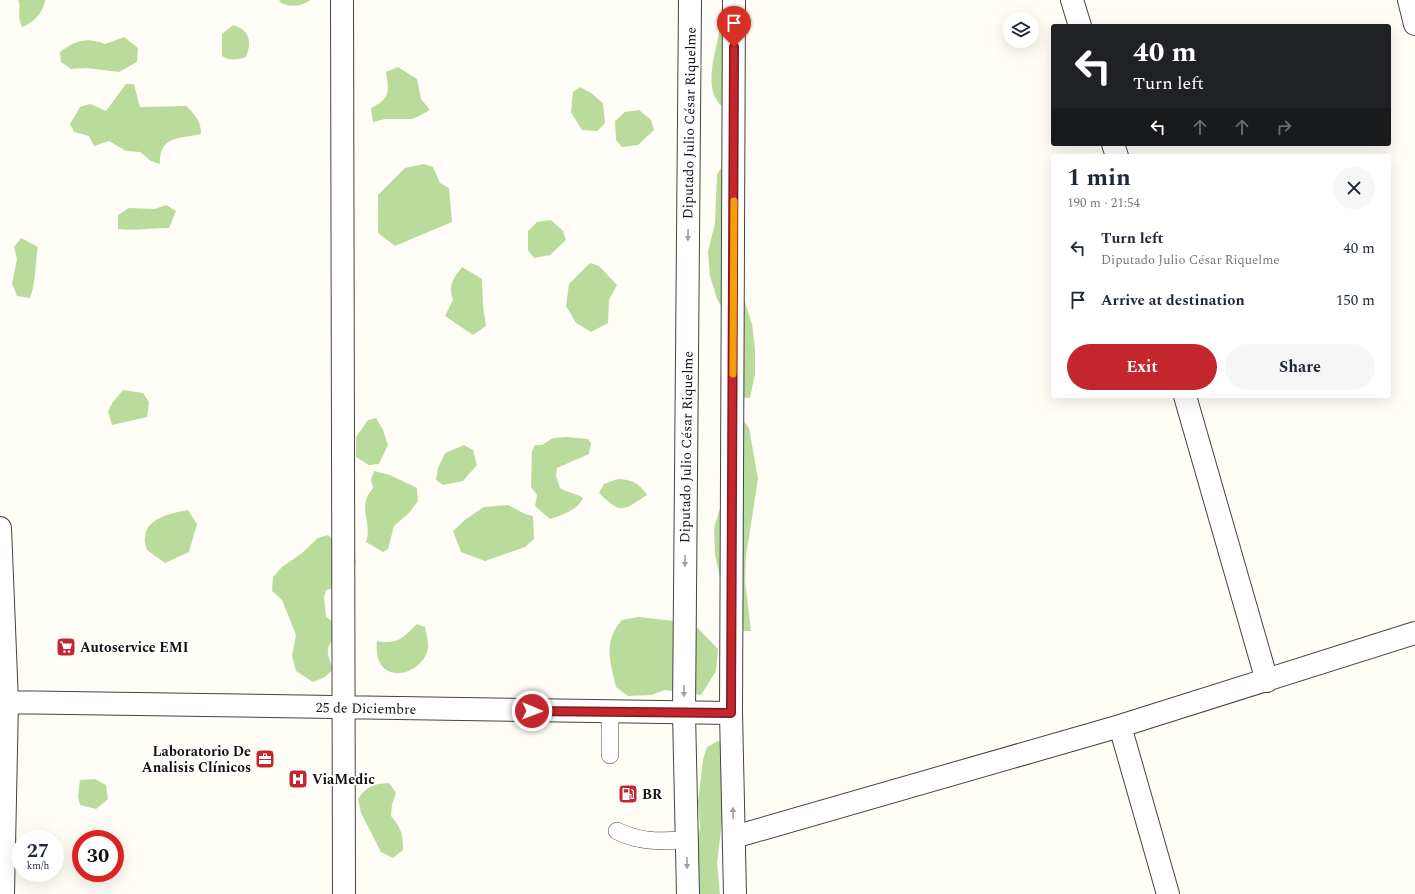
<!DOCTYPE html>
<html lang="en">
<head>
<meta charset="utf-8">
<style>
  :root { --surface:#fff; --page:#f6f6f7; --text:#1f2937; --muted:#747a83; --accent:#c4262e }
  body { margin:0; font-family:Spectral,serif; background:var(--page); color:var(--text); height:100vh; display:flex; flex-direction:column; font-size:15px; white-space:nowrap }
  * { box-sizing:border-box; margin:0 }
  p { font-size:13px; color:var(--muted) }
  .icon { flex:none; width:22px; height:22px; fill:none; stroke:currentColor; stroke-width:2; stroke-linecap:round; stroke-linejoin:round }
  .map { position:relative; flex:1; overflow:hidden }
  .side { position:absolute; left:1051px; top:154px; width:340px; height:244px; display:flex; flex-direction:column; background:var(--surface); border-radius:4px; box-shadow:0 4px 16px #0002 }
  .side>* { flex:none }
  .guide { position:absolute; left:1051px; top:24px; width:340px; height:122px; border-radius:4px; box-shadow:0 4px 16px #0002; background:#202124; color:#fff; overflow:hidden }
  .fabs { position:absolute; left:1003px; top:12px; display:grid; gap:8px }
  .fabs a { display:grid; place-items:center; width:36px; height:36px; border-radius:50%; background:var(--surface); box-shadow:0 4px 16px #0002; font-size:20px }
  .speed { position:absolute; left:12px; top:830px; display:flex; gap:8px; font-size:20px; font-weight:700; text-align:center }
  .speed>* { display:grid; place-content:center; width:52px; height:52px; border-radius:50%; background:var(--surface); box-shadow:0 4px 16px #0002; line-height:1 }
  .speed small { font-size:10px; font-weight:400 }
  .speed .limit { border:6px solid #d22; background:#fff; color:#111 }
  .pin { position:absolute; display:grid; place-items:center; width:34px; height:34px; color:#fff; margin:-41px -17px; border-radius:50% 50% 50% 0; rotate:-45deg; box-shadow:0 0 4px #0007 }
  .pin .icon { rotate:45deg }
  .me { position:absolute; width:44px; margin:-22px; rotate:91deg; stroke-linejoin:round; filter:drop-shadow(0 0 3px #0008) }
  .turn { display:flex; align-items:center; gap:14px; height:84px; padding:0 16px; font-size:18px }
  .turn .icon { width:52px; height:52px; stroke-width:2.5 }
  .turn b { display:block; font-size:28px; line-height:34px }
  .lanes { display:flex; align-items:center; height:38px; padding:0 16px; background:#0003; justify-content:center; gap:20px; direction:ltr }
  .lanes .off { opacity:.35 }
  .round { display:grid; place-items:center; flex:none; width:42px; height:42px; border-radius:21px; background:var(--page) }
  .summary { display:flex; align-items:center; justify-content:space-between; height:68px; padding:0 16px }
  h1 { font-size:24px; font-weight:700; line-height:30px }
  .button { display:flex; gap:8px; margin-top:auto; padding:8px 16px }
  .button a { flex:1; height:46px; border-radius:24px; background:var(--accent); color:#fff; font-size:16px; font-weight:700; line-height:46px; text-align:center }
  .button a+a { background:var(--page); color:var(--text) }
  ul { padding:0; list-style:none }
  li { display:flex; align-items:center; gap:12px; height:52px; padding:0 16px }
  li div { flex:1 }
  li b { display:block; font-size:15px }
  li em { font-style:normal }
  .map>svg:first-child { display:block }
  .forest { fill:#b9dc9c }
  .lines { fill:none; stroke-linecap:round; stroke-linejoin:round }
  .service-casing { stroke:#444; stroke-width:18 }
  .minor-casing { stroke:#444; stroke-width:24 }
  .tertiary-casing { stroke:#444; stroke-width:24 }
  .service { stroke:#fff; stroke-width:17 }
  .minor { stroke:#fff; stroke-width:22 }
  .tertiary { stroke:#fff; stroke-width:22 }
  .oneway { fill:#a0a0a0 }
  .route-casing { stroke:#7f191e; stroke-width:10 }
  .route { stroke:#c4262e; stroke-width:7 }
  .slow { stroke:#f59e0b; stroke-width:7 }
  .labels { text-anchor:middle; stroke-width:4; stroke-linejoin:round; paint-order:stroke }
  .street-label { font-size:14px; fill:#111; stroke:#fff }
  .poi-label { font-size:14px; font-weight:bold; fill:#111; stroke:#fff; text-anchor:start }
</style>
</head>
<body>
<div class="map">
<svg width="1415" height="894" viewBox="0 0 1415 894">
  <rect width="100%" height="100%" fill="#fffdf5"/>
  <path class="forest" d="M 18,0 L 45,0 C 44,12 33,23 22,27 C 16,15 22,7 18,0 Z
    M 279,0 L 311,0 C 300,6 293,8 281,3 Z
    M 734,22 L 731,109 C 727,108 720,106 718,102 C 703,83 718,45 721,23 Z
    M 233,25 C 250,30 252,42 246,57 C 239,60 229,61 222,56 L 222,34 Z
    M 124,37 L 138,48 L 137,62 L 119,72 L 86,68 L 71,69 L 61,62 L 60,52 C 76,40 87,37 105,44 Z
    M 398,67 L 417,79 L 421,99 L 430,110 L 413,119 L 385,119 L 373,122 L 371,108 C 391,98 389,92 386,72 Z
    M 126,84 L 134,84 L 140,107 L 186,106 C 196,115 201,122 201,134 C 180,139 159,135 160,164 L 151,161 L 140,152 L 126,151 L 109,141 L 94,146 L 89,136 L 74,132 L 70,124 L 80,107 L 90,104 L 106,111 Z
    M 580,87 L 591,93 L 603,103 L 605,123 L 597,131 L 582,130 L 571,112 L 573,92 Z
    M 639,110 L 651,120 L 654,130 L 638,145 L 622,147 L 616,140 L 615,121 L 625,112 Z
    M 734,151 L 744,299 L 752,324 L 755,349 L 755,374 L 750,398 L 726,397 L 729,319 L 717,299 L 710,276 L 708,252 L 715,223 L 717,174 Z
    M 424,164 L 433,167 L 440,183 L 449,188 L 452,222 L 395,246 L 378,233 L 378,195 L 405,168 Z
    M 166,205 L 176,211 L 169,228 C 153,228 133,231 118,229 L 118,215 L 129,208 L 155,209 Z
    M 551,220 L 563,231 L 566,240 L 550,255 L 534,258 L 528,250 L 528,231 L 537,222 Z
    M 21,238 L 38,247 C 35,263 36,283 30,298 L 17,296 L 12,284 L 17,259 L 14,247 Z
    M 590,263 L 599,266 L 617,285 L 609,300 L 608,323 L 591,332 L 576,323 L 566,306 L 569,284 Z
    M 462,267 L 482,279 L 483,306 L 486,326 L 473,335 L 445,316 L 453,300 C 448,285 453,279 462,267 Z
    M 123,390 L 143,393 L 149,402 L 147,417 L 112,425 L 108,411 L 113,402 Z
    M 733,407 L 749,428 L 758,479 L 746,556 L 745,581 L 751,631 L 732,631 L 715,555 L 714,528 L 721,505 Z
    M 376,418 L 383,430 L 388,445 L 379,464 L 369,465 L 356,457 L 356,437 L 368,420 Z
    M 567,437 L 588,439 L 591,443 L 589,454 L 557,468 L 556,476 L 560,488 C 568,493 576,493 583,498 C 579,509 561,516 550,519 L 535,506 L 537,495 L 531,487 L 532,451 L 535,445 L 542,445 L 553,438 Z
    M 464,445 L 473,450 L 477,465 L 463,481 L 443,485 L 436,480 L 438,468 L 445,453 Z
    M 374,471 L 390,475 L 417,488 L 418,501 L 409,513 L 394,526 L 388,549 L 383,552 L 366,542 C 373,521 356,508 373,488 L 371,480 Z
    M 618,479 C 633,480 639,483 647,495 C 622,511 622,515 599,493 L 604,484 Z
    M 508,505 L 525,514 L 533,516 L 534,539 L 525,547 L 485,561 L 461,552 L 453,531 L 466,519 L 484,507 Z
    M 188,510 L 197,524 L 189,552 L 165,563 L 147,550 C 146,546 144,541 145,537 C 146,518 172,513 188,510 Z
    M 328,535 L 356,560 L 350,585 L 326,590 L 324,597 L 326,617 L 335,623 L 332,634 L 332,641 C 323,652 331,658 332,670 L 325,677 L 313,682 L 296,671 L 292,656 L 296,635 L 282,600 L 272,591 L 273,577 L 282,567 L 302,553 L 318,538 Z
    M 638,617 L 693,623 L 718,649 L 716,671 L 701,695 L 665,690 L 651,695 L 628,696 L 616,687 C 610,662 603,641 622,620 Z
    M 417,624 L 425,627 C 426,633 429,643 428,649 C 421,678 372,687 377,641 C 397,645 403,638 417,624 Z
    M 718,741 L 731,746 L 717,863 L 720,894 L 682,894 L 698,840 L 700,827 L 698,802 L 703,760 L 707,747 Z
    M 95,779 L 106,785 L 108,799 L 96,809 L 80,805 L 78,797 L 80,780 Z
    M 389,783 L 396,793 L 392,804 L 391,816 C 401,827 403,835 403,850 L 393,858 L 381,852 L 361,813 L 358,799 C 367,786 373,784 389,783 Z"/>
  <g class="lines">
    <defs>
      <path id="service" d="M 610,755 L 610,712
        M 617,831 C 642,843 661,841 687,840"/>
      <path id="minor" d="M 342,0 L 344,894
        M 1072,0 L 1080,26
        M 1409,0 L 1415,24
        M 1113,144 L 1117,156
        M 1185,396 L 1267,681
        M 0,528 L 7,702 L 3,894
        M 0,702 L 731,713
        M 1120,726 L 1168,894
        M 734,837 L 1120,726 L 1415,633"/>
      <path id="tertiary" d="M 734,0 L 731,713 L 735,894
        M 688,894 L 684,713 L 690,0"/>
    </defs>
    <use href="#service" class="service-casing"/>
    <use href="#minor" class="minor-casing"/>
    <use href="#tertiary" class="tertiary-casing"/>
    <use href="#service" class="service"/>
    <use href="#minor" class="minor"/>
    <use href="#tertiary" class="tertiary"/>
  </g>
  <defs><path id="oneway-solid" d="M-6-.8H1V-3.2L6.5 0L1 3.2V.8H-6Z"/></defs>
  <g class="oneway">
    <use href="#oneway-solid" transform="translate(688 235) rotate(91)"/>
    <use href="#oneway-solid" transform="translate(685 561) rotate(91)"/>
    <use href="#oneway-solid" transform="translate(684 691) rotate(91)"/>
    <use href="#oneway-solid" transform="translate(733 813) rotate(-91)"/>
    <use href="#oneway-solid" transform="translate(687 863) rotate(89)"/>
  </g>
  <g class="lines">
    <defs>
      <path id="route" d="M 532,711 L 731,713 L 734,47"/>
    </defs>
    <use href="#route" class="route-casing"/>
    <use href="#route" class="route"/>
    <path class="slow" d="M 733,374 L 734,201"/>
  </g>
  <defs>
    <symbol id="supermarket-square" viewBox="-11 -11 22 22"><rect x="-9" y="-9" width="18" height="18" rx="4" fill="#c4262e" stroke="#fff"/><path d="M-6-5.5h2.5l.6 2H6L4.5 2H-2.5L-4.4-4H-6ZM-1.5 3.2a1.3 1.3 0 1 0 .1 0ZM3 3.2a1.3 1.3 0 1 0 .1 0Z" fill="#fff"/></symbol>
    <symbol id="office-square" viewBox="-11 -11 22 22"><rect x="-9" y="-9" width="18" height="18" rx="4" fill="#c4262e" stroke="#fff"/><path d="M-6-3h4V-5.5h4V-3h4V5H-6ZM-1-4.5V-3h2v-1.5ZM-6 0V1H6V0Z" fill="#fff"/></symbol>
    <symbol id="hospital-square" viewBox="-11 -11 22 22"><rect x="-9" y="-9" width="18" height="18" rx="4" fill="#c4262e" stroke="#fff"/><path d="M-5-5h3v3.5h4V-5h3V5h-3V1.5h-4V5h-3Z" fill="#fff"/></symbol>
    <symbol id="fuel-square" viewBox="-11 -11 22 22"><rect x="-9" y="-9" width="18" height="18" rx="4" fill="#c4262e" stroke="#fff"/><path d="M-5.5-6h7V0h2V4h1.3V-2.5L3-4.5l.8-.8L6-3V5H2.5V1h-1V6h-7ZM-4.2-4.7v3.2H.2V-4.7Z" fill="#fff"/></symbol>
  </defs>
  <g fill-rule="evenodd">
    <use href="#supermarket-square" x="55" y="636" width="22" height="22"/>
    <use href="#office-square" x="254" y="748" width="22" height="22"/>
    <use href="#hospital-square" x="287" y="768" width="22" height="22"/>
    <use href="#fuel-square" x="617" y="783" width="22" height="22"/>
  </g>
  <g class="labels">
    <g class="street-label">
      <text transform="translate(689 123) rotate(-89)" y="5">Diputado Julio César Riquelme</text>
      <text transform="translate(686 447) rotate(-89)" y="5">Diputado Julio César Riquelme</text>
      <text transform="translate(366 708) rotate(1)" y="5">25 de Diciembre</text>
    </g>
    <g class="poi-label">
      <text x="80" y="652">Autoservice EMI</text>
      <text x="251" y="756" text-anchor="end">Laboratorio De<tspan x="251" dy="16">Analisis Clínicos</tspan></text>
      <text x="312" y="784">ViaMedic</text>
      <text x="642" y="799">BR</text>
    </g>
  </g>
</svg>
<div class="fabs">
<a><svg class="icon" aria-label="layers" viewBox="0 0 24 24"><path d="M12 4l9 5-9 5-9-5zM3 14l9 5 9-5"/></svg></a>
</div>
<div class="speed"><div>27<small>km/h</small></div><div class="limit">30</div></div>
<div class="pin" style="left:734px;top:47px;background:#d93025"><svg class="icon" aria-label="arrive" viewBox="0 0 24 24"><path d="M6 21V4h12l-3 4 3 4H6"/></svg></div>
<svg class="me" style="left:532px;top:711px" viewBox="-20 -20 40 40"><circle r="17" fill="#c4262e" stroke="#fff" stroke-width="3"/><path d="M0-11L8 9 0 5-8 9z" fill="#fff"/></svg>
<div class="guide">
<div class="turn"><svg class="icon" aria-label="left" viewBox="0 0 24 24"><path d="M17 20v-9H6M10 6l-5 5 5 5"/></svg><div><b>40 m</b>Turn left</div></div>
<div class="lanes"><svg class="icon" aria-label="left" viewBox="0 0 24 24"><path d="M17 20v-9H6M10 6l-5 5 5 5"/></svg><svg class="icon off" aria-label="ahead" viewBox="0 0 24 24"><path d="M12 20V5M6 11l6-6 6 6"/></svg><svg class="icon off" aria-label="ahead" viewBox="0 0 24 24"><path d="M12 20V5M6 11l6-6 6 6"/></svg><svg class="icon off" aria-label="right" viewBox="0 0 24 24"><path d="M7 20v-9h11M14 6l5 5-5 5"/></svg></div>
</div>
<section class="side">
<div class="summary"><div><h1>1 min</h1><p>190 m · 21:54</p></div><a class="round"><svg class="icon" aria-label="close" viewBox="0 0 24 24"><path d="M6 6l12 12M18 6L6 18"/></svg></a></div>
<ul>
<li><svg class="icon" aria-label="left" viewBox="0 0 24 24"><path d="M17 20v-9H6M10 6l-5 5 5 5"/></svg><div><b>Turn left</b><p>Diputado Julio César Riquelme</p></div><em>40 m</em></li>
<li><svg class="icon" aria-label="arrive" viewBox="0 0 24 24"><path d="M6 21V4h12l-3 4 3 4H6"/></svg><div><b>Arrive at destination</b></div><em>150 m</em></li>
</ul>
<div class="button"><a>Exit</a><a>Share</a></div>
</section>
</div>
</body>
</html>
